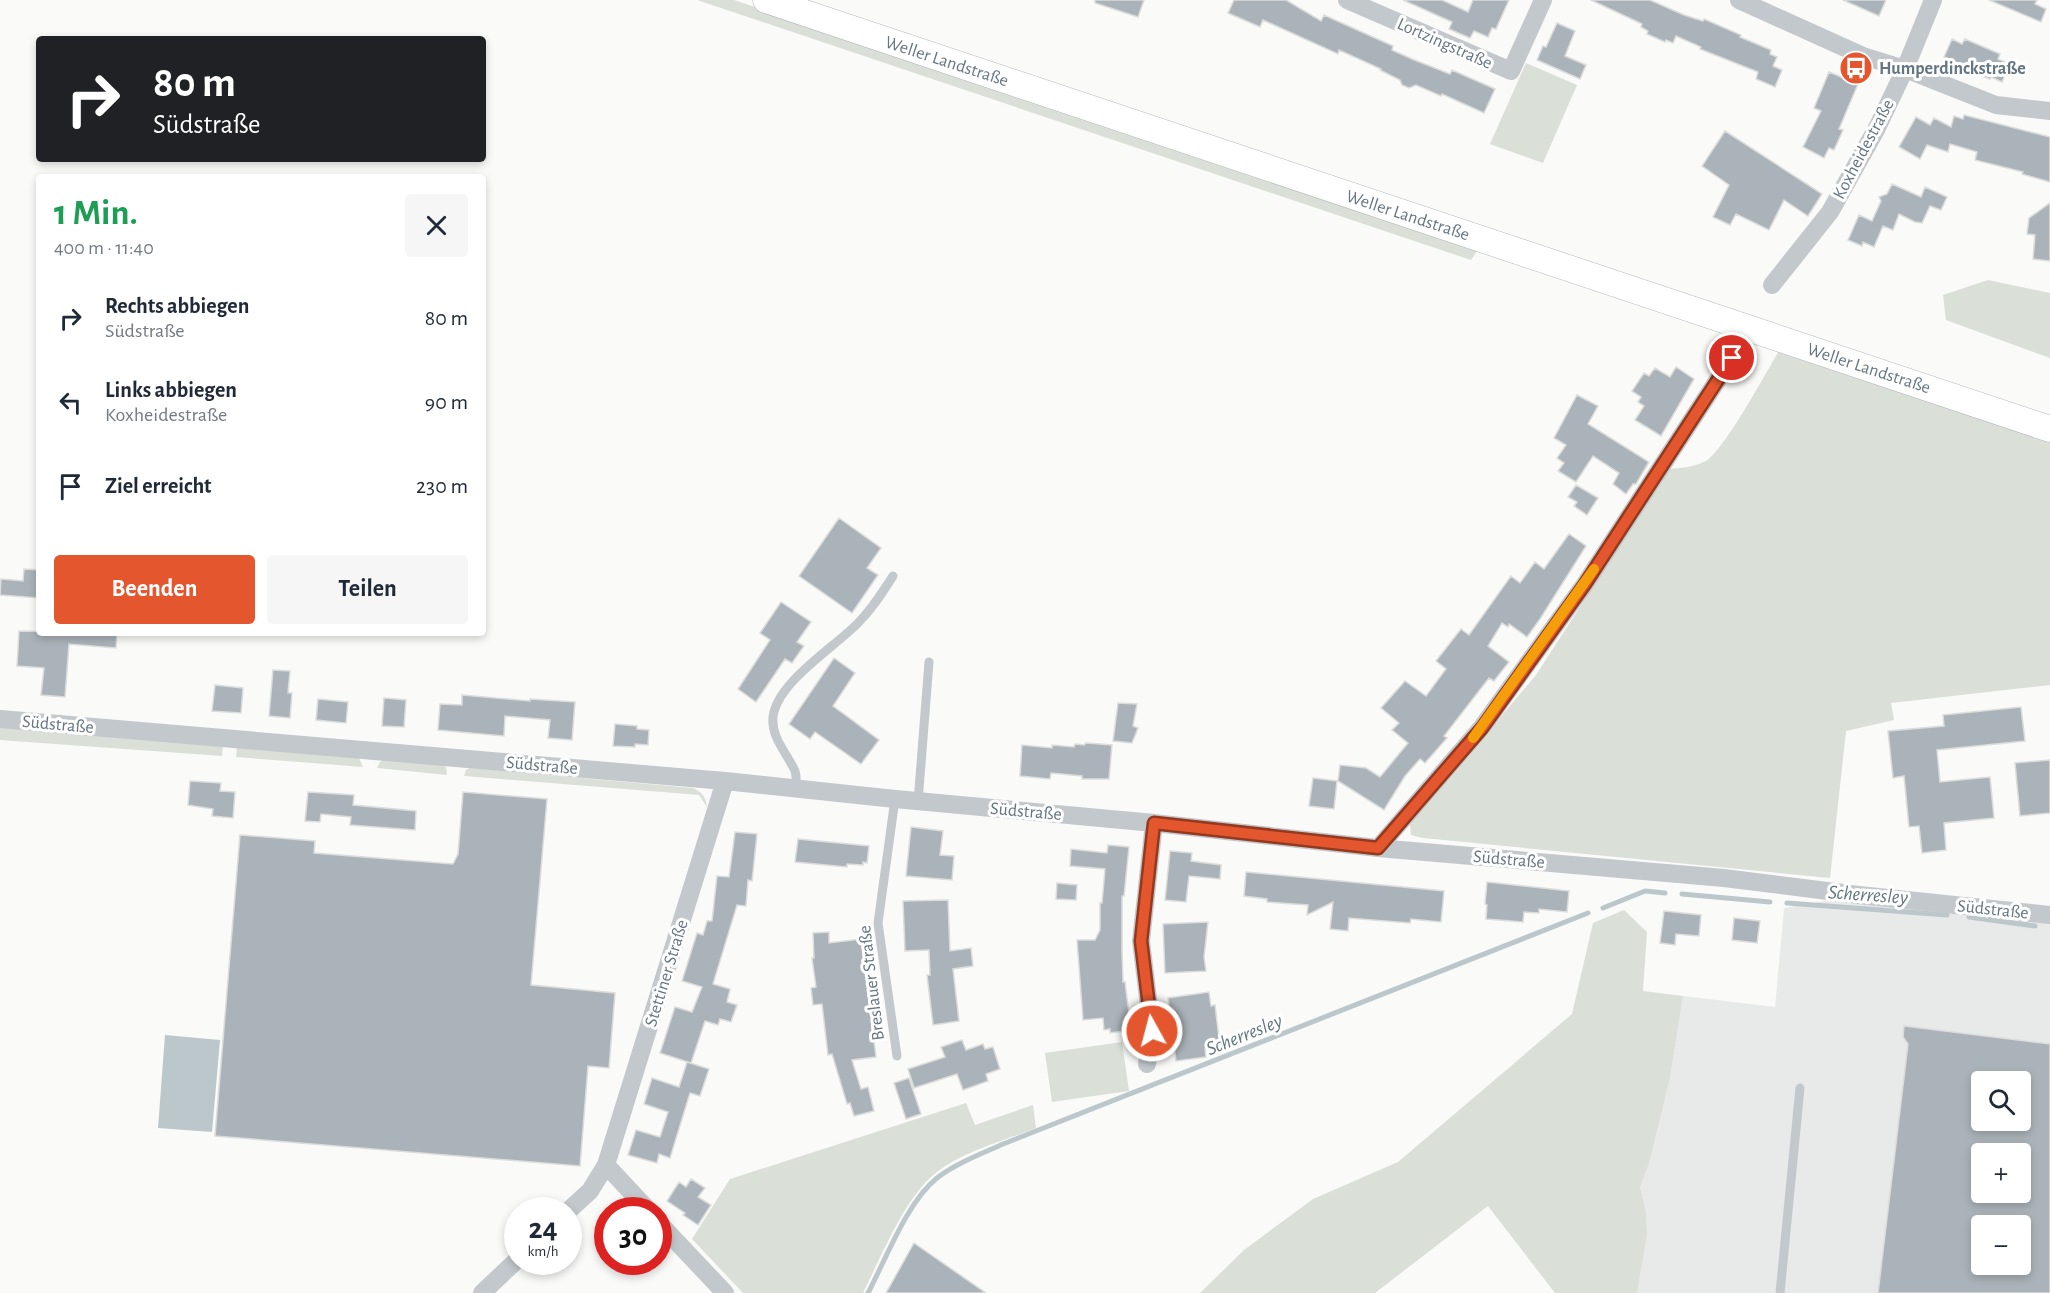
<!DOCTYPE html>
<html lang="de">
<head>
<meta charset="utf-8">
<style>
  :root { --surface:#fff; --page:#f6f6f7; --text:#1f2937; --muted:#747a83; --accent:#e4572e }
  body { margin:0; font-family:"Alegreya Sans",sans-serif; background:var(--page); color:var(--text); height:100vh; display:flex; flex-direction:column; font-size:22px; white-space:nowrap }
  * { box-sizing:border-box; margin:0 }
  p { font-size:20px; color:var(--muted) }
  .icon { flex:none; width:33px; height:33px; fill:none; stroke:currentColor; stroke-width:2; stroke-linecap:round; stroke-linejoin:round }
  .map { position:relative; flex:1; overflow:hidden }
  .drawer { position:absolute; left:36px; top:174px; width:450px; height:462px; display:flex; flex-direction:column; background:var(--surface); border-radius:6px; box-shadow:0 3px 9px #0003 }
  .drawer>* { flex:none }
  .top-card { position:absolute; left:36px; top:36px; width:450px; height:126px; border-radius:6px; box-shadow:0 3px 9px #0003; background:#202124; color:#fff; overflow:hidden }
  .controls { position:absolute; left:1971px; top:1071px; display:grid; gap:12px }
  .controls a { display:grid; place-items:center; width:60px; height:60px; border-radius:6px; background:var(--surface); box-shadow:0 3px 9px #0003; font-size:30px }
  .speed { position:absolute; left:504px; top:1197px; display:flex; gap:12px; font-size:30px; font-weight:700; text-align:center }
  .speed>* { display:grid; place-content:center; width:78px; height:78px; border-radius:50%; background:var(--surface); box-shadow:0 3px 9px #0003; line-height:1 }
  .speed small { font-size:15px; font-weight:400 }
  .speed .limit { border:9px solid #d22; background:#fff; color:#111 }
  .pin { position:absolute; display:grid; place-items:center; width:51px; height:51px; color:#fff; margin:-26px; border:3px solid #fff; border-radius:50%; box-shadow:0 2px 6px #0007 }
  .me { position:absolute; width:66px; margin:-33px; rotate:353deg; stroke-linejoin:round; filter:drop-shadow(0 0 4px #0008) }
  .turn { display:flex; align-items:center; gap:21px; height:126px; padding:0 18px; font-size:27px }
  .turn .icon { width:78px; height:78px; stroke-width:2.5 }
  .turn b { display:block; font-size:42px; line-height:51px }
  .round { display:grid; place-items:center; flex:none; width:63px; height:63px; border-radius:6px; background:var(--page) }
  .overview { display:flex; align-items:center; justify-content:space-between; height:102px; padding:0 18px }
  h1 { font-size:36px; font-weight:700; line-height:45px; color:#1e9e55 }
  .button { display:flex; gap:12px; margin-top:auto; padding:12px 18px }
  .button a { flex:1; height:69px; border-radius:6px; background:var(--accent); color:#fff; font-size:24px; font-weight:700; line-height:69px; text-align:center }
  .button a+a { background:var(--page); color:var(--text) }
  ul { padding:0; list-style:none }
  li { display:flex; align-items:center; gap:18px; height:84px; padding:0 18px }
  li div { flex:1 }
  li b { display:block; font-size:22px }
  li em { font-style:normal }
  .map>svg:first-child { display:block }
  .built { fill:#e8e9e9; fill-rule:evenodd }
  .green { fill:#dadfd7 }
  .water { fill:#bbc7cb }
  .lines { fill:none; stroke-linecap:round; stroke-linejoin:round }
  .stream { stroke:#bbc7cb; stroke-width:5 }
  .building { fill:#aab3b9; stroke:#dcdcda; stroke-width:1.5; fill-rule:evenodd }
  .secondary-casing { stroke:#b3babf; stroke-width:27 }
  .lane { stroke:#c3c8cc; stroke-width:9 }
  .street { stroke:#c3c8cc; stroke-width:18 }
  .secondary { stroke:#fff; stroke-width:26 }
  .route-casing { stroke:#94391e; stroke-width:15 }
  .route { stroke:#e4572e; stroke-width:10 }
  .slow { stroke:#f59e0b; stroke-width:10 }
  .labels { text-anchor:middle; stroke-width:6; stroke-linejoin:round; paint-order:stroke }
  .street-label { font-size:18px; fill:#657683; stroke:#fff }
  .poi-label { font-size:18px; font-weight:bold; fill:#657683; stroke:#fff; text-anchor:start }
  .water-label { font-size:20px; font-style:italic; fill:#60757c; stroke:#fff }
</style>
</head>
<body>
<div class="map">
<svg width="2050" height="1293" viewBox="0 0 2050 1293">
  <rect width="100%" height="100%" fill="#fafaf8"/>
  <path class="built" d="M 1859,895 L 2050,915 L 2050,1293 L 1637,1293 L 1647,1236 L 1646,1211 L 1640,1187 L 1649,1164 L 1670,1078 L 1683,996 L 1775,1007 L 1784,908 ZM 1982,1082 L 2020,1082 L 2020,1120 L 1982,1120 ZM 1982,1154 L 2020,1154 L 2020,1192 L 1982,1192 ZM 1982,1226 L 2020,1226 L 2020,1264 L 1982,1264 Z"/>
  <path class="green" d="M 697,0 L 734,0 L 1479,248 L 1471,260 Z
    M 1526,63 L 1577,85 L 1543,163 L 1490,144 Z
    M 1988,280 L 2050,293 L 2050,358 L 1946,320 L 1943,295 Z
    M 1779,351 L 2050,440 L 2050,685 L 1891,703 L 1894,720 L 1846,731 L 1830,878 L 1423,838 L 1411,835 L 1410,824 L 1536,675 L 1669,469 C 1682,468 1694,467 1706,461 C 1725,449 1765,374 1779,351 Z
    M 0,725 L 223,746 L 222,756 L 0,740 Z
    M 237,748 L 359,758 L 363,767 L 236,757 Z
    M 383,760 L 442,765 L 446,767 L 447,775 L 377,768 L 380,762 Z
    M 470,768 L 693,788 C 703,793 706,797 707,807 L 699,795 L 464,776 L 466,770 Z
    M 1624,910 L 1647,932 L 1643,991 L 1683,996 L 1670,1078 L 1649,1164 L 1640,1187 L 1646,1211 L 1647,1236 L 1637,1293 L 1555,1293 L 1488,1206 L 1375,1293 L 1200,1293 L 1244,1250 L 1313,1199 L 1398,1162 L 1572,1014 L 1593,923 Z
    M 1122,1042 L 1129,1091 L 1052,1102 L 1045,1053 Z
    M 966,1103 L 975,1125 L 1033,1105 L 1036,1128 C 1003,1141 957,1153 931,1177 C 902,1204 881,1257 863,1293 L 743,1293 L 692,1239 L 730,1179 Z"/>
  <path class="water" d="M 165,1035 L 220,1040 L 212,1132 L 158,1128 Z"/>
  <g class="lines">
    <path class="stream" d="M 1682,894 L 1770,902
      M 1787,903 L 1947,915
      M 1603,908 L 1645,891 L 1665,893
      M 1969,917 L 2035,926
      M 868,1293 C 886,1259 907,1202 937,1178 C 957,1163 981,1154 1003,1144 L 1588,913"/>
  </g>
  <path class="building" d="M 1095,0 L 1144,0 L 1138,17 L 1095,3 Z
    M 1234,0 L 1286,0 L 1321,21 L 1324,15 L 1393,46 L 1392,50 L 1412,59 L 1450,74 L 1452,70 L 1495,89 L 1484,113 L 1442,94 L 1441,96 L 1416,85 L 1409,88 L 1402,85 L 1400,80 L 1380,70 L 1381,69 L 1339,50 L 1338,54 L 1263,20 L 1260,27 L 1228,13 Z
    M 1403,0 L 1442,0 L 1468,12 L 1473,0 L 1509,0 L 1496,29 L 1492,28 L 1488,37 L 1474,31 L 1470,38 L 1449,29 L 1452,22 Z
    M 1591,0 L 1650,0 L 1684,15 L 1703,21 L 1704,19 L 1741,35 L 1740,37 L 1771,50 L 1770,54 L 1777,57 L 1773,66 L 1782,70 L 1775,87 L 1756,79 L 1758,72 L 1700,49 L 1701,47 L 1676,36 L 1673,43 L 1666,40 L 1665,42 L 1647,34 L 1648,31 L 1641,27 L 1642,24 Z
    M 1843,0 L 1886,0 L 1879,16 Z
    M 1989,0 L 2037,0 L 2035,4 L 2046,9 L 2041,22 Z
    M 1557,23 L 1575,31 L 1565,56 L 1586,65 L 1580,79 L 1537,60 L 1543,46 L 1546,47 Z
    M 1952,39 L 1962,44 L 1965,39 L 2000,54 L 1998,59 L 2010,64 L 2002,82 L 1991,77 L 1990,79 L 1955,65 L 1956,62 L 1944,57 Z
    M 1829,72 L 1858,84 L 1839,129 L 1843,130 L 1834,150 L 1829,148 L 1824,158 L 1803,147 L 1821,111 L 1814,108 Z
    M 1964,115 L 2050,137 L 2050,182 L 2022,174 L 2023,172 L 1975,160 L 1977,152 L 1950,144 L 1948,152 L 1927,145 L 1920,159 L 1899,147 L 1916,117 L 1930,125 L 1934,118 L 1951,127 L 1954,116 L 1963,119 Z
    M 1725,131 L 1822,194 L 1808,216 L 1784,200 L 1769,230 L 1736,214 L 1730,225 L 1713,217 L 1729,185 L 1702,166 Z
    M 1892,184 L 1921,197 L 1925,187 L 1947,197 L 1941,210 L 1930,206 L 1922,223 L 1915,222 L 1899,214 L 1893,230 L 1883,226 L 1874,247 L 1863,242 L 1862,246 L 1848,240 L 1859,215 L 1872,221 L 1881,201 L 1879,197 L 1887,194 Z
    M 2050,203 L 2050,261 L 2033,259 L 2035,235 L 2027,234 L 2029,218 Z
    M 1676,367 L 1694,379 L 1661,436 L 1635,420 L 1644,406 L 1638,402 L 1641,397 L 1632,391 L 1644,373 L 1649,376 L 1655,368 L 1670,377 Z
    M 1577,395 L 1598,406 L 1588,424 L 1649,462 L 1636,484 L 1633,484 L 1626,494 L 1613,484 L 1619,473 L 1593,456 L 1576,482 L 1558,471 L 1564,463 L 1557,458 L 1566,445 L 1554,438 Z
    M 1576,485 L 1598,498 L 1587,515 L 1574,506 L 1577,502 L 1568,497 Z
    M 839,518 L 881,548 L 867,568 L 878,575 L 852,613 L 799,576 Z
    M 1569,534 L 1586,546 L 1540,619 L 1527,637 L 1509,624 L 1508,627 L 1502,623 L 1488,646 L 1509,662 L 1494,681 L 1489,678 L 1444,736 L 1447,738 L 1425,763 L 1420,759 L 1405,776 L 1384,810 L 1338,781 L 1340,765 L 1366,768 L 1380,777 L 1408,743 L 1392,730 L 1399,723 L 1381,708 L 1405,681 L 1426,696 L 1446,669 L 1436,661 L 1461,629 L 1469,635 L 1511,576 L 1520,583 L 1535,562 L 1544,569 Z
    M 24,569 L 39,570 L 39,598 L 0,595 L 1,579 L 23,581 Z
    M 781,602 L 811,622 L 797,642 L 804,646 L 792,663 L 785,659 L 756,702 L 738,689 L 770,640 L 760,633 Z
    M 19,631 L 117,633 L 116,648 L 69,644 L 65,697 L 41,695 L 44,668 L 17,666 Z
    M 834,658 L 855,673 L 833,706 L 879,740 L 861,764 L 815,732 L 810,739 L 789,724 Z
    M 273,670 L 290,671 L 288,693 L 292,693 L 290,718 L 269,716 Z
    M 215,685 L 243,688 L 241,713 L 212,711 Z
    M 462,695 L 530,701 L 530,699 L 575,702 L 572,740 L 548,738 L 550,720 L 505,716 L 504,736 L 438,730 L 440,704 L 462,705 Z
    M 384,698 L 406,700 L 404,727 L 382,726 Z
    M 318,699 L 348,702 L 346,723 L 316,720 Z
    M 1118,703 L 1137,704 L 1133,726 L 1138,728 L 1132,743 L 1113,741 Z
    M 2021,707 L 2025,741 L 1937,750 L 1940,782 L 1990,777 L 1994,818 L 1944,823 L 1946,850 L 1922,853 L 1919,826 L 1909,827 L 1904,776 L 1893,778 L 1888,731 L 1944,726 L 1943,715 Z
    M 615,724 L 637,726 L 637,729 L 649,730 L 648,745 L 635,744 L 635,747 L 613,746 Z
    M 1086,743 L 1112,745 L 1109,779 L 1082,779 L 1082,776 L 1051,773 L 1050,779 L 1020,776 L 1022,745 L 1052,748 L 1052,745 L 1074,747 L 1075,744 L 1084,745 Z
    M 2050,760 L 2050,813 L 2020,816 L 2015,763 Z
    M 1313,778 L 1337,781 L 1334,809 L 1309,806 Z
    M 190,781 L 221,783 L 220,791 L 235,792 L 233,818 L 212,816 L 213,809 L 188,805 Z
    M 308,792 L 354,795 L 353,805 L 416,811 L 415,830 L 350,825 L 351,817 L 321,814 L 320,822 L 305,821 Z
    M 463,792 L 547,799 L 531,985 L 615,993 L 609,1068 L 588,1066 L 580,1166 L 215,1136 L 240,835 L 315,841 L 314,853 L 453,864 L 458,854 Z
    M 911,827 L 943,831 L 940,855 L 954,856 L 952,880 L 906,876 Z
    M 735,832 L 757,834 L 752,881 L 748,880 L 746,906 L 737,905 L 713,984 L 730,989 L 727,1002 L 737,1005 L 731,1022 L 720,1019 L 718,1025 L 705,1021 L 691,1063 L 660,1053 L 675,1007 L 692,1012 L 702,987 L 682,981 L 697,933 L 703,935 L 707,921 L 712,921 L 717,876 L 729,877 Z
    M 798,839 L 869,846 L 867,863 L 863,862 L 863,865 L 847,864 L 847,867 L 795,862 Z
    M 1108,845 L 1129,847 L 1124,896 L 1122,896 L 1122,951 L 1123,982 L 1125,982 L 1131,1030 L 1110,1033 L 1110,1029 L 1104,1030 L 1103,1018 L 1083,1020 L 1077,940 L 1095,940 L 1100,930 L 1100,903 L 1102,903 L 1105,869 L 1070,866 L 1071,849 L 1107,853 Z
    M 1170,851 L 1192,853 L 1191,861 L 1221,865 L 1220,879 L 1189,876 L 1186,902 L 1165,900 Z
    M 1246,872 L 1444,891 L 1441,922 L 1411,919 L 1410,923 L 1349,918 L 1348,931 L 1330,929 L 1333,902 L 1307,915 L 1308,905 L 1267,902 L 1267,899 L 1244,896 Z
    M 1487,882 L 1569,891 L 1567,912 L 1539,909 L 1539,913 L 1524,912 L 1523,922 L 1486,919 L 1487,905 L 1485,904 Z
    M 1057,883 L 1077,885 L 1076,900 L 1056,899 Z
    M 948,900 L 950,951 L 971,948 L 973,966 L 953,969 L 959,1021 L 933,1025 L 927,975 L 930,975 L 929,950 L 905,951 L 903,901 Z
    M 1664,911 L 1701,915 L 1699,936 L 1676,934 L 1675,945 L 1660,943 Z
    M 1734,918 L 1760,921 L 1757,943 L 1732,940 Z
    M 1208,922 L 1204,957 L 1206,971 L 1165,973 L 1163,924 Z
    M 829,932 L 829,943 L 861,939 L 876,1057 L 852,1060 L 861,1089 L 868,1087 L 874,1111 L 854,1116 L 850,1103 L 847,1104 L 832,1054 L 828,1055 L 822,1004 L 813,1005 L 811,988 L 816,987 L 812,958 L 814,958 L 813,933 Z
    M 1209,992 L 1211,1006 L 1215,1005 L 1220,1047 L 1205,1049 L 1206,1057 L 1176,1061 L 1168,998 Z
    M 1904,1026 L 2050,1044 L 2050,1293 L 1878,1293 L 1908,1044 L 1903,1037 ZM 1982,1082 L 2020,1082 L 2020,1120 L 1982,1120 ZM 1982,1154 L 2020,1154 L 2020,1192 L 1982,1192 ZM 1982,1226 L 2020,1226 L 2020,1264 L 1982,1264 Z
    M 962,1040 L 966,1050 L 983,1044 L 985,1049 L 993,1047 L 1000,1069 L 986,1074 L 988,1081 L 963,1090 L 957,1074 L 914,1088 L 908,1069 L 945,1057 L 941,1047 Z
    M 687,1062 L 709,1069 L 700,1096 L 690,1093 L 670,1158 L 659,1154 L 657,1163 L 628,1155 L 636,1130 L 660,1137 L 668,1112 L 644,1104 L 652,1078 L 679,1087 Z
    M 909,1078 L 921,1114 L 906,1119 L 894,1083 Z
    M 691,1179 L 705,1188 L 698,1197 L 711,1205 L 698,1225 L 683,1215 L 685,1213 L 667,1201 L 679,1182 L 686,1187 Z
    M 914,1243 L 986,1293 L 886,1293 Z"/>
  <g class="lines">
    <defs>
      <path id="secondary" d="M 766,0 L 2050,429"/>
    </defs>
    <use href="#secondary" class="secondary-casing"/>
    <path class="lane" d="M 796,789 C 796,783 797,777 795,771 C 787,753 771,738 773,717 C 777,682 835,647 858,623 C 872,609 882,593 893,576
      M 895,799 L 878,923 L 897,1056
      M 918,802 L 929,662
      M 1780,1293 L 1800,1088"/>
    <path class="street" d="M 1347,0 L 1511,71 L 1543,0
      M 1739,0 L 1863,56 L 1905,69 L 1996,105 L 2050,111
      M 1772,285 L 1830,212 L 1877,128 L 1905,69 L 1933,0
      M 0,719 L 725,781 L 895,799 L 1154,823 L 1378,848 L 1724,878 L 1859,895 L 2050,915
      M 1378,848 L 1482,727 L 1585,584 L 1732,358
      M 1147,1064 L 1152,1031 L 1141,941 L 1154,823
      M 606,1165 L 648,1210
      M 568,1211 L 590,1191 L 606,1165 L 725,781
      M 658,1222 L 725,1293
      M 482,1293 L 518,1259"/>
    <use href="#secondary" class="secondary"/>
  </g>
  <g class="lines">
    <defs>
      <path id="route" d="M 1152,1031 L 1141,941 L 1154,823 L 1378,848 L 1482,728 L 1585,584 L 1732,358"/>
    </defs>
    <use href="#route" class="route-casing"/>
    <use href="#route" class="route"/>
    <path class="slow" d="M 1473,738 L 1594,569"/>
  </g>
  <defs>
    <symbol id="bus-disc" viewBox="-11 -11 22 22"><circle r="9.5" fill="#e4572e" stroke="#fff"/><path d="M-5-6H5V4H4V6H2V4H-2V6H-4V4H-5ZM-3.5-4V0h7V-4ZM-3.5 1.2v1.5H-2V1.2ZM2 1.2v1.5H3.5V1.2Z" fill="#fff"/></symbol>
  </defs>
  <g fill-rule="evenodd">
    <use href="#bus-disc" x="1837" y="49" width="38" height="38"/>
  </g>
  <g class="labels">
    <g class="street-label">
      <text transform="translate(1445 43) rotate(24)" y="6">Lortzingstraße</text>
      <text transform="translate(947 61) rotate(18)" y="6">Weller Landstraße</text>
      <text transform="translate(1863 149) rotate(-62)" y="6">Koxheidestraße</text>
      <text transform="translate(1408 215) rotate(18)" y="6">Weller Landstraße</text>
      <text transform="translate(1869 368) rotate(18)" y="6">Weller Landstraße</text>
      <text transform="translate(58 724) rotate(5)" y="6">Südstraße</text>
      <text transform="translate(542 765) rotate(5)" y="6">Südstraße</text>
      <text transform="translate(1026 811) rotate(5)" y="6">Südstraße</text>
      <text transform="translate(1509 859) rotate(5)" y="6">Südstraße</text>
      <text transform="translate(1993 909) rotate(6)" y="6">Südstraße</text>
      <text transform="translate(666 973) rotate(-73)" y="6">Stettiner Straße</text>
      <text transform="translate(871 983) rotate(-97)" y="6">Breslauer Straße</text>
    </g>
    <g class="poi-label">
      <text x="1879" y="74">Humperdinckstraße</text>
    </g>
    <g class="water-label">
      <text transform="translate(1868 894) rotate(4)" y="7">Scherresley</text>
      <text transform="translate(1244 1034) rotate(-22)" y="7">Scherresley</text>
    </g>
  </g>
</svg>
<div class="controls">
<a><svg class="icon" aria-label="search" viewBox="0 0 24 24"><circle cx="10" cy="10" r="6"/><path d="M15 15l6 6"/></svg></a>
<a>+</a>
<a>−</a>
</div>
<div class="speed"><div>24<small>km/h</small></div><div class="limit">30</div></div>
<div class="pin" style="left:1732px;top:358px;background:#d93025"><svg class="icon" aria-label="arrive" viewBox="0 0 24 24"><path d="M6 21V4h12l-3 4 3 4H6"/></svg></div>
<svg class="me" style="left:1152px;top:1031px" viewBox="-20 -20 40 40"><circle r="17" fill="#e4572e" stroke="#fff" stroke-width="3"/><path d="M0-11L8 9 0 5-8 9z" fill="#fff"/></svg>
<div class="top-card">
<div class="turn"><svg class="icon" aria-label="right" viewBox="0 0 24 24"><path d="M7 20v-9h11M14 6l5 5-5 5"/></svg><div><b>80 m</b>Südstraße</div></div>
</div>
<section class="drawer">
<div class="overview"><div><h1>1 Min.</h1><p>400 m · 11:40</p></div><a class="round"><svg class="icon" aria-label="close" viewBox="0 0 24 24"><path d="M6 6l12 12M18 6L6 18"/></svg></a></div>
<ul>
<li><svg class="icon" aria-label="right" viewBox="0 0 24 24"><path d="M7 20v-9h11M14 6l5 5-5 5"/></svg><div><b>Rechts abbiegen</b><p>Südstraße</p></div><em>80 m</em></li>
<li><svg class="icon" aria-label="left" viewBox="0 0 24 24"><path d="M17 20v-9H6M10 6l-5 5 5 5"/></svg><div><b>Links abbiegen</b><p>Koxheidestraße</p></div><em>90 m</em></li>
<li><svg class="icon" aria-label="arrive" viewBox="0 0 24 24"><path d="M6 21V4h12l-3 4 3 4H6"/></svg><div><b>Ziel erreicht</b></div><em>230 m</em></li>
</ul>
<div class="button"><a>Beenden</a><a>Teilen</a></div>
</section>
</div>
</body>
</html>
